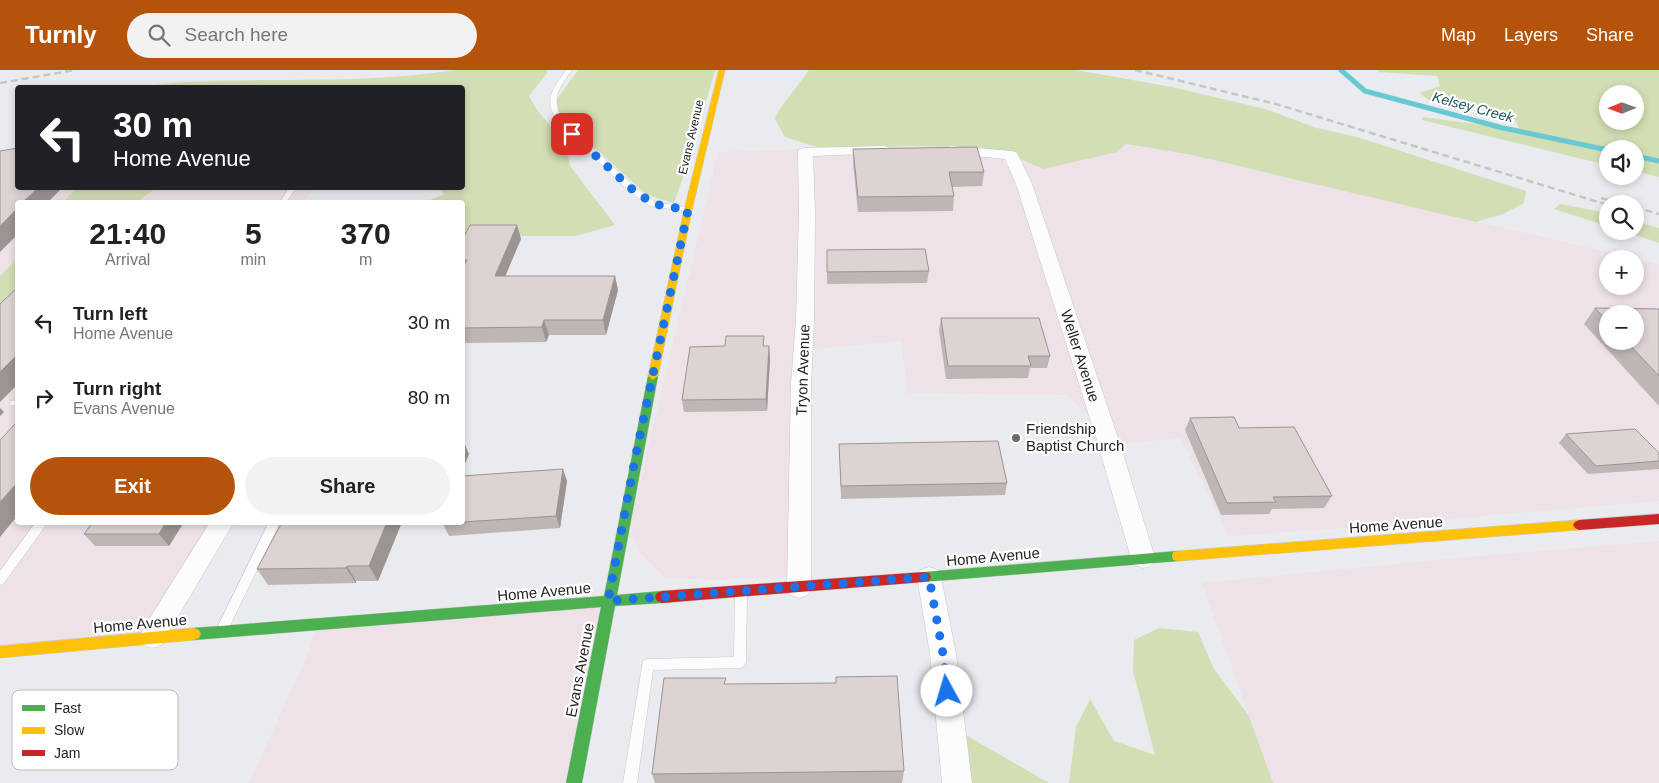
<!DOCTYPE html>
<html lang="en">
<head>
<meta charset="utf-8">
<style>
  :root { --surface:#fff; --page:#f2f2f2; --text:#222; --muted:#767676; --accent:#b45309 }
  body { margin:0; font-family:Arial,sans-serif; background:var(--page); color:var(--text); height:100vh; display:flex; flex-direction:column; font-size:19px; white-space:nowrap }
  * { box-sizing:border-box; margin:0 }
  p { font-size:16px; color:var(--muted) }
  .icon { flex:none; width:28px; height:28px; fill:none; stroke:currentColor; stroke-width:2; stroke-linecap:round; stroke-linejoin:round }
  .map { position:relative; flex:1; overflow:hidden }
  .panel { position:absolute; left:15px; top:130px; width:450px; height:325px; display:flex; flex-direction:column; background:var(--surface); border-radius:5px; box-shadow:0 2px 8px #0003 }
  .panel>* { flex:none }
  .hud { position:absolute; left:15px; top:15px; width:450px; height:105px; border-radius:5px; box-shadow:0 2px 8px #0003; background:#202124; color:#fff; overflow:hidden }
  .needle { width:32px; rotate:269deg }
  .tools { position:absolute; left:1599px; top:15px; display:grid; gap:10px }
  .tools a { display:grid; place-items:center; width:45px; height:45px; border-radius:50%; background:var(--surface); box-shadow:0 2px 8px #0003; font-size:25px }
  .pin { position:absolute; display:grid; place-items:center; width:42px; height:42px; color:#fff; margin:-21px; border-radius:10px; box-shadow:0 2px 8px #0006 }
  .me { position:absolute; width:55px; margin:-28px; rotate:354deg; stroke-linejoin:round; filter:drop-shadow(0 0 4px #0008) }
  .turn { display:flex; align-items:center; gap:18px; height:105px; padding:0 15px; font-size:22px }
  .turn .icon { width:65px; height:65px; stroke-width:2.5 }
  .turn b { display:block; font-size:35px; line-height:42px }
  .eta { display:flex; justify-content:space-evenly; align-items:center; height:85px; text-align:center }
  .eta b { font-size:30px; font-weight:600; line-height:35px }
  .action { display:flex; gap:10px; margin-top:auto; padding:10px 15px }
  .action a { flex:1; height:58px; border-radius:30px; background:var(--accent); color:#fff; font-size:20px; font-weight:600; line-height:58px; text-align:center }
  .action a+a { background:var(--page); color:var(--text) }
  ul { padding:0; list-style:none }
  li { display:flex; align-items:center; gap:15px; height:75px; padding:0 15px }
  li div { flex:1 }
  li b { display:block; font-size:19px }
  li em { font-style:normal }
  header { display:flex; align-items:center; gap:30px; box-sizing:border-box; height:70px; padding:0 25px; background:var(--accent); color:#fff }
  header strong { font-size:24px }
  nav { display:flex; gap:28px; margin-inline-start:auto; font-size:18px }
  .search { width:350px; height:45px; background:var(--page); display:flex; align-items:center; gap:12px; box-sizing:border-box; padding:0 18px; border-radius:28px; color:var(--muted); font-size:19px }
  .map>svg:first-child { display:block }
  .industrial { fill:#eee1e8; fill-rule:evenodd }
  .green { fill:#d2deb4; fill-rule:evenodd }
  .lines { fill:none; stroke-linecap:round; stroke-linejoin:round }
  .stream { stroke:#68c8d4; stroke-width:5 }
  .lane-casing { stroke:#c8c9cc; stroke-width:1 }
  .street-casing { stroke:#c8c9cc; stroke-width:1 }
  .fast-casing { stroke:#c8c9cc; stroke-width:1 }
  .slow-casing { stroke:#c8c9cc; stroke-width:1 }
  .jam-casing { stroke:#c8c9cc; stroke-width:1 }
  .lane { fill:#fcfcfd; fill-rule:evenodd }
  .street { fill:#fcfcfd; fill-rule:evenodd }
  .fast { fill:#4caf50; fill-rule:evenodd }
  .slow { fill:#ffc107; fill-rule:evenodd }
  .jam { fill:#c62828; fill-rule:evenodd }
  .rail { stroke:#c5c6c6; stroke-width:2.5; stroke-dasharray:7 4; stroke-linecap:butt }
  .wall { fill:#beb5b5; fill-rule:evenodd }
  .shaded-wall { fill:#9b9493 }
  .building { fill:#ddd3d2; stroke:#9b9493 }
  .route { stroke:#1a73e8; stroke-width:9; stroke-dasharray:0 16.2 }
  .poi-dot { fill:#696a6d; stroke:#fff; stroke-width:2 }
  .labels { text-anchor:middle; stroke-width:4.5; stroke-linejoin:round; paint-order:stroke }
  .far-street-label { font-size:12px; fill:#242427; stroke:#fff }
  .far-water-label { font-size:14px; font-style:italic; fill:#21575d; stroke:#fff }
  .street-label { font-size:15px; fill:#242427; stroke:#fff }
  .poi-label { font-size:15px; fill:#242427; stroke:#fff; text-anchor:start }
  .key { fill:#fff; stroke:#bdbdbe; stroke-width:1 }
  .key-label { font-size:14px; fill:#242427 }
</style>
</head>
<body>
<header>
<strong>Turnly</strong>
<div class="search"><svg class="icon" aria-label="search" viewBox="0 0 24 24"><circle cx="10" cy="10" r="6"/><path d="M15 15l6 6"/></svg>Search here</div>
<nav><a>Map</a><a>Layers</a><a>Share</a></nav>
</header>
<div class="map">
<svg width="1659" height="713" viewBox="0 0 1659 713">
  <rect width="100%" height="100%" fill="#eaebef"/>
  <path class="industrial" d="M 1125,74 L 1192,85 L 1659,194 L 1659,431 L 1343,458 L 1229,466 L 1181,368 L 1120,374 L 1067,325 L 908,323 L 901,271 L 815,279 L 796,277 L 793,506 L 719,510 L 665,508 L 639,482 L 630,455 L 718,82 L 909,76 L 980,77 L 1001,83 L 1007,98 L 1028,92 L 1043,99 ZM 1608,189 L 1635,189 L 1635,216 L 1608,216 ZM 1608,244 L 1635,244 L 1635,271 L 1608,271 Z
    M 0,97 L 18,118 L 76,118 L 63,132 L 18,132 L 17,189 L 0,206 Z
    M 156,118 L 314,118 L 303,132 L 137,132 Z
    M 17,231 L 18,452 L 223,453 L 152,567 L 0,582 L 0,246 Z
    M 1659,471 L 1659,713 L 1273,713 L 1202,513 L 1468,487 Z
    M 608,531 L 574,713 L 249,713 L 304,593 L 317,556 Z"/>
  <path class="green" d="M 455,0 L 547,0 L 547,3 L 529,26 L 537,40 L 565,73 L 570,96 L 615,155 L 576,166 L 463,166 L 462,132 L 425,132 L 445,124 L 436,118 L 462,118 L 462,18 L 135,18 C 178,10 222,11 265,10 C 329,10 391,10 455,0 Z
    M 578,0 L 715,0 L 689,91 L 674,133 L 647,125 L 564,50 L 554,33 Z
    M 809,0 L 1076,0 L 1172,17 L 1265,39 L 1317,58 L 1357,67 L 1526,121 L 1524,133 L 1503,144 L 1476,152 L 1192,85 L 1126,74 L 1117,82 L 1043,99 L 1011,85 L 980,77 L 909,76 L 827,80 L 785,67 L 775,49 L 779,40 Z
    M 1379,0 L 1659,0 L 1659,107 L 1635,101 L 1635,79 L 1608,79 L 1607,95 L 1422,50 L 1422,47 L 1484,55 L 1519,58 L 1513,47 L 1471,36 L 1430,31 L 1420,23 L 1440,16 L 1437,6 L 1378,2 ZM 1608,24 L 1635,24 L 1635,51 L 1608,51 Z
    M 76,118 L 156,118 L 137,132 L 63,132 Z
    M 1560,134 L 1607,143 L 1607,156 L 1554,139 Z
    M 1635,151 L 1659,158 L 1659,173 L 1624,161 L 1635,161 Z
    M 17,189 L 17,231 L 0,246 L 0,206 Z
    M 1159,558 L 1198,562 L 1214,599 L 1249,646 L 1273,713 L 1069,713 L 1076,657 L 1090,629 L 1114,671 L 1155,685 L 1133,601 L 1134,570 Z
    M 964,664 L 1049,713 L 972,713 Z"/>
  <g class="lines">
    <path class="stream" d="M 1341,0 L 1365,21 L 1503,58 L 1608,80
      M 1635,86 L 1659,91"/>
    <defs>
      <path id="lane" d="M 566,0 L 572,0 C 558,19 550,29 564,52 L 636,118 L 655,132 L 691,138 L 691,142 L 650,136 L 630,122 L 559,54 C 543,31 551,21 566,0 Z
        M 289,118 L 296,118 L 286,132 L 280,132 Z
        M 18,330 L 18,336 L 11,335 L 9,333 L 11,331 Z
        M 36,452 L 48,452 L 4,513 L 0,515 L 0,501 Z
        M 269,452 L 280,452 L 226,564 L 222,565 L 218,564 L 216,560 Z
        M 741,518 L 745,520 L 747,523 L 746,592 L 744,596 L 740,598 L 653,600 L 637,713 L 623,713 L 643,591 L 647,589 L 734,587 L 735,523 L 737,520 Z"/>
      <path id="street" d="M 883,76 L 888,77 L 890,80 L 888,83 L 813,86 L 815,143 L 814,250 L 811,314 L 811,518 L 808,525 L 799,528 L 790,525 L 787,518 L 791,314 L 796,250 L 799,143 L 798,82 L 800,79 L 805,78 Z
        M 951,76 L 1011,81 L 1016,82 L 1018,85 L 1032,114 L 1120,374 L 1155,488 L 1152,495 L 1143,498 L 1134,495 L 1131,488 L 1098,374 L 1016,114 L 1005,89 L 946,83 L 944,80 L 946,77 Z
        M 210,452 L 234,452 L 161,575 L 152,578 L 143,575 L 139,567 L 143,559 Z
        M 929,497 L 938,500 L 941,507 L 956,584 L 972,713 L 942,713 L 930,584 L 917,507 L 920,500 Z"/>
      <path id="fast" d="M 653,302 L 658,306 L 617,525 L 662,521 L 667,523 L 669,527 L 667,531 L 662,533 L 615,536 L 582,713 L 566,713 L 601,537 L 194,570 L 189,568 L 187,564 L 189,560 L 194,558 L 604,526 L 648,306 Z
        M 1178,481 L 1183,482 L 1184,486 L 1183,490 L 1178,491 L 924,512 L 919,511 L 917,507 L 919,503 L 924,502 Z"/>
      <path id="slow" d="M 719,0 L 725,0 L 692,140 L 658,306 L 653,310 L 648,306 L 684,140 Z
        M 1579,450 L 1583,452 L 1585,455 L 1583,458 L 1579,460 L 1178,491 L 1173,490 L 1172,486 L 1173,482 L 1178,481 Z
        M 194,558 L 199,560 L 201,564 L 199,568 L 194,570 L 0,588 L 0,576 Z"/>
      <path id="jam" d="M 1659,444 L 1659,454 L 1579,460 L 1575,458 L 1573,455 L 1575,452 L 1579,450 Z
        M 924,502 L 929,503 L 931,507 L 929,511 L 924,512 L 662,533 L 657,531 L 655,527 L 657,523 L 662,521 Z"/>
    </defs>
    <use href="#lane" class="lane-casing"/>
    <use href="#street" class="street-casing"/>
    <use href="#fast" class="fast-casing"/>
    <use href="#slow" class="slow-casing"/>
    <use href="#jam" class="jam-casing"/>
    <use href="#lane" class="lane"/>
    <use href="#street" class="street"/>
    <use href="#fast" class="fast"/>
    <use href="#slow" class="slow"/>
    <use href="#jam" class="jam"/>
    <path class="rail" d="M 1135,0 L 1276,34 L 1608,135
      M 0,13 L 75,0
      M 1601,128 L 1622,134
      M 1635,137 L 1659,144"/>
  </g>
  <path class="wall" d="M 853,79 L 984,102 L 982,116 L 952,117 L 954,126 L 953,141 L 858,142 L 853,93 Z
    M 517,155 L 521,169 L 505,206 L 615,206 L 618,220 L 606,265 L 549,265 L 546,272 L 462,273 L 462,170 Z
    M 827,180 L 929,201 L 927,213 L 827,214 Z
    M 1595,238 L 1659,239 L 1659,336 L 1584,254 ZM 1608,244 L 1635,271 L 1608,271 Z
    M 941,248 L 1050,286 L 1047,298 L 1030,298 L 1028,308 L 946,309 L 939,260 Z
    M 725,276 L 769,276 L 770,289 L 767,341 L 684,342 L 682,330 Z
    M 1190,348 L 1239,358 L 1332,426 L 1324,438 L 1272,439 L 1269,444 L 1221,445 L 1185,360 Z
    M 1566,364 L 1659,383 L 1659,399 L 1588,404 L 1559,373 Z
    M 839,374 L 1007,413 L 1005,425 L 841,429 Z
    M 567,411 L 560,458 L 449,466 L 443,454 Z
    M 184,452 L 169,476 L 95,476 L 84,464 Z
    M 402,452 L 378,511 L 356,511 L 356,513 L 268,515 L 257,499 Z
    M 727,614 L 904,701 L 902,713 L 655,713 L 652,704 Z"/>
  <path class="shaded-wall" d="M 38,118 L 62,118 L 48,132 L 23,132 Z
    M 18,138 L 18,164 L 0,182 L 0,156 Z
    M 517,155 L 521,169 L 499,221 L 495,206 Z
    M 615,206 L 618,220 L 606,265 L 603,250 Z
    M 544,250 L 549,265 L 546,272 L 542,257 Z
    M 769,276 L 770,289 L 767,341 L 766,329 Z
    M 18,284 L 18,314 L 0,332 L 0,302 Z
    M 0,338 L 4,342 L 0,346 Z
    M 462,368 L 469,384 L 462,401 Z
    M 563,399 L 567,411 L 560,458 L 556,446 Z
    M 18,412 L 18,445 L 0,467 L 0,432 Z
    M 166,452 L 184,452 L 169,476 L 159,464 Z
    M 387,452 L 402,452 L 378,511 L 369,496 Z
    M 347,496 L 356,511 L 356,513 L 346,498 Z"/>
  <path class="building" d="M 977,77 L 984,102 L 949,102 L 954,126 L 858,127 L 853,79 Z
    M 18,78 L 18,118 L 38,118 L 23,132 L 18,132 L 18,138 L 0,156 L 0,81 Z
    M 470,155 L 517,155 L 495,206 L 615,206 L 603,250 L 544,250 L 542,257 L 462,258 L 462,199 L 467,190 L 462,190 L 462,170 Z
    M 925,179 L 929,201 L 827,202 L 827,180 Z
    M 18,217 L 18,284 L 0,302 L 0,234 Z
    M 1595,238 L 1659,239 L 1659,306 L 1626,271 L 1635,271 L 1635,244 L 1608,244 L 1608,252 Z
    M 941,248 L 1039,248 L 1050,286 L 1028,286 L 1031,296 L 948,296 Z
    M 726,266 L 764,266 L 763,276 L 769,276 L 766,329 L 682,330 L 690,277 L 725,276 Z
    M 1234,347 L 1239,358 L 1294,357 L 1332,426 L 1273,427 L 1276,432 L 1227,433 L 1190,348 Z
    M 18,351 L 18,412 L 0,432 L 0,370 Z
    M 1635,359 L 1659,383 L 1659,391 L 1596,396 L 1566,364 Z
    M 998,371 L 1007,413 L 841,416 L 839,374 Z
    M 563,399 L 556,446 L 462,452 L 462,406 Z
    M 93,452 L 166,452 L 159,464 L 84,464 Z
    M 282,452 L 387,452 L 369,496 L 347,496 L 346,498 L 257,499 Z
    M 443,452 L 460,452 L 443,454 Z
    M 897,606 L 904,701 L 652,704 L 664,608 L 726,608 L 724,614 L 836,613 L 836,607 Z"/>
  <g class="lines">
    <path class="route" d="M 572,64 L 633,120 L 654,134 L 688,140 L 636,384 L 608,531 L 929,507 L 943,584 L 947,621"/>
  </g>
  <circle class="poi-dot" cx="1016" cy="368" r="5"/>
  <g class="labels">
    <g class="far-street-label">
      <text transform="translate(691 67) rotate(-77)" y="4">Evans Avenue</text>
    </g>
    <g class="far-water-label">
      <text transform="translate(1473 37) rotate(15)" y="5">Kelsey Creek</text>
    </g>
    <g class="street-label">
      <text transform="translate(1080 286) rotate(72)" y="5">Weller Avenue</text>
      <text transform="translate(803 300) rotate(-88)" y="5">Tryon Avenue</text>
      <text transform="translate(1396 455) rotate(-4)" y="5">Home Avenue</text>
      <text transform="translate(993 487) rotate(-5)" y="5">Home Avenue</text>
      <text transform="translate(544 522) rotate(-5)" y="5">Home Avenue</text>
      <text transform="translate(140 554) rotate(-5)" y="5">Home Avenue</text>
      <text transform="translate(580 600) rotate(-79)" y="5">Evans Avenue</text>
    </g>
    <g class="poi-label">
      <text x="1026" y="364">Friendship<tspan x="1026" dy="17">Baptist Church</tspan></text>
    </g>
  </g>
  <rect x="12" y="620" width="166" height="80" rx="8" class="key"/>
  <rect x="22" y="635" width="23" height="6" fill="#4caf50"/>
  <rect x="22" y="657" width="23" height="7" fill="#ffc107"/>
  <rect x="22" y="680" width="23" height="6" fill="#c62828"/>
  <g class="key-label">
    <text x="54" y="643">Fast</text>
    <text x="54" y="665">Slow</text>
    <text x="54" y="688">Jam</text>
  </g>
</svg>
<div class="tools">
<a><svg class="needle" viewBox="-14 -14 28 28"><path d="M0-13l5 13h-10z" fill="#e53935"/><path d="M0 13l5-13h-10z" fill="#767676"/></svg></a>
<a><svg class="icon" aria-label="sound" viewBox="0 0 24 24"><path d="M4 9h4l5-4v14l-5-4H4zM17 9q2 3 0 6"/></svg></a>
<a><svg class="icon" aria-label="search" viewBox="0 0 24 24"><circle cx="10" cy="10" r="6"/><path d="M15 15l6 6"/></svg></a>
<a>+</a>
<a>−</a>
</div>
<div class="pin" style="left:572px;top:64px;background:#d93025"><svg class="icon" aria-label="arrive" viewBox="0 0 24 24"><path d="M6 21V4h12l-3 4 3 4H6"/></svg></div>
<svg class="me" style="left:947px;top:621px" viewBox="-20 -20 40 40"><circle r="19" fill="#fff"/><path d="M0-13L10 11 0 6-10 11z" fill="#1a73e8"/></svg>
<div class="hud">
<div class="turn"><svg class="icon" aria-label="left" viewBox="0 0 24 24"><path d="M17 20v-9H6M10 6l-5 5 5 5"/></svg><div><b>30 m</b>Home Avenue</div></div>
</div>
<section class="panel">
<div class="eta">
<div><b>21:40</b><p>Arrival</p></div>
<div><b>5</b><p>min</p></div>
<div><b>370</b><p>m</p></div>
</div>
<ul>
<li><svg class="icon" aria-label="left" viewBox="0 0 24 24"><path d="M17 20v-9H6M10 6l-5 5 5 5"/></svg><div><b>Turn left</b><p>Home Avenue</p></div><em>30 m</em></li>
<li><svg class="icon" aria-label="right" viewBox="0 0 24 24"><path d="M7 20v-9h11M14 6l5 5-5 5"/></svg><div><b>Turn right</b><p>Evans Avenue</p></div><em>80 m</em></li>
</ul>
<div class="action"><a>Exit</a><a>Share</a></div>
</section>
</div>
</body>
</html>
